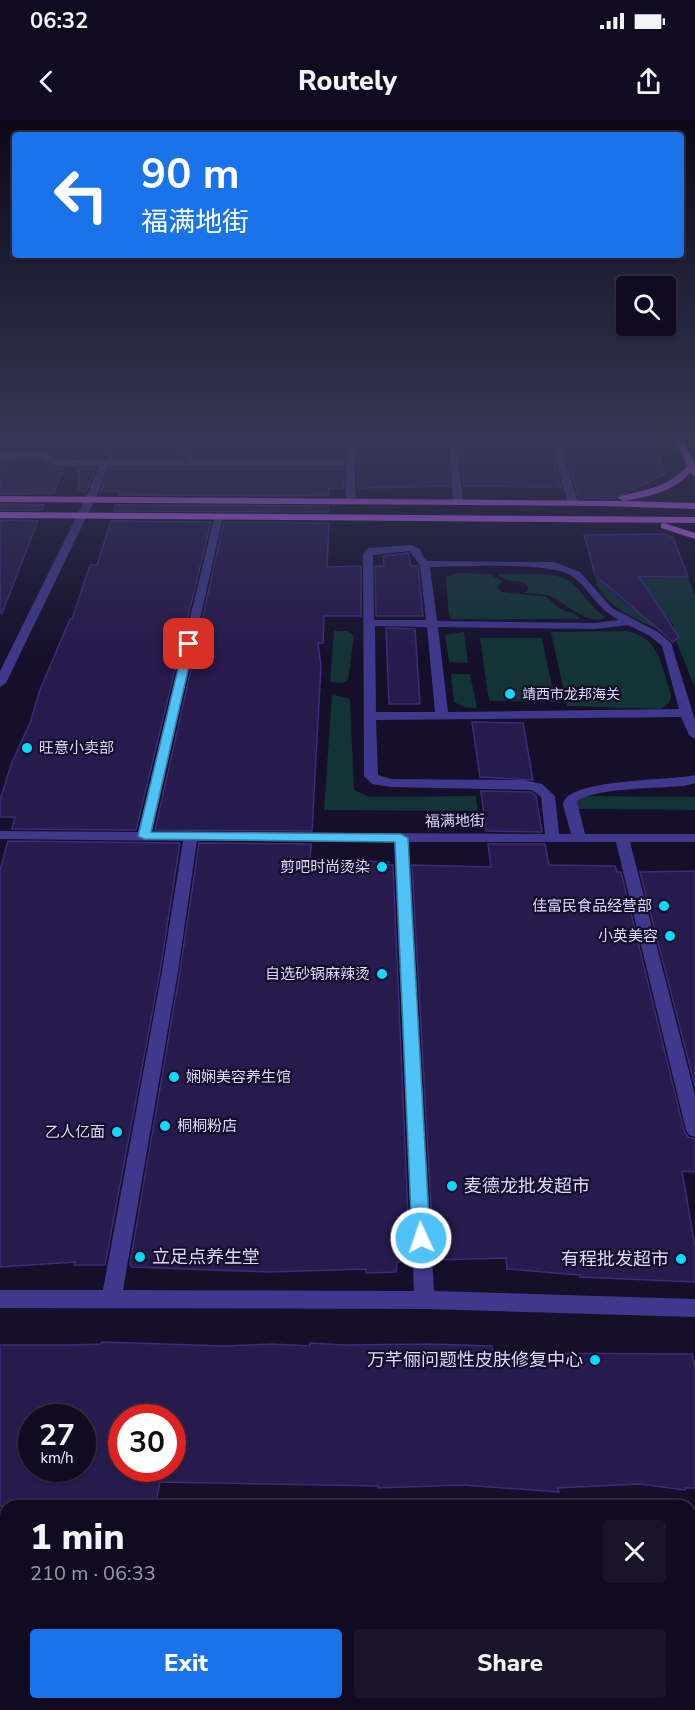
<!DOCTYPE html>
<html lang="en">
<head>
<meta charset="utf-8">
<style>
  :root { --surface:#100b20; --page:#191429; --text:#f1f3f6; --muted:#9c9ba5; --line:#302b3e; --accent:#1a73e8 }
  body { margin:0; font-family:"Nunito Sans","Noto Sans SC",sans-serif; background:var(--page); color:var(--text); height:100vh; display:flex; flex-direction:column; font-size:22px; white-space:nowrap }
  * { box-sizing:border-box; margin:0 }
  p { font-size:20px; color:var(--muted) }
  .icon { flex:none; width:33px; height:33px; fill:none; stroke:currentColor; stroke-width:2; stroke-linecap:round; stroke-linejoin:round }
  .map { position:relative; flex:1; overflow:hidden }
  .details { position:absolute; left:0px; top:1380px; width:696px; height:210px; display:flex; flex-direction:column; background:var(--surface); border-radius:18px 18px 0 0; box-shadow:0 2px 4px #0004,0 0 0 2px var(--line) }
  .details>* { flex:none }
  .guide { position:absolute; left:12px; top:12px; width:672px; height:126px; border-radius:6px; box-shadow:0 2px 4px #0004,0 0 0 2px var(--line); background:#1a73e8; color:#fff; overflow:hidden }
  .tools { position:absolute; left:616px; top:156px; display:grid; gap:12px }
  .tools a { display:grid; place-items:center; width:60px; height:60px; border-radius:6px; background:var(--surface); box-shadow:0 2px 4px #0004,0 0 0 2px var(--line); font-size:30px }
  .speed { position:absolute; left:18px; top:1284px; display:flex; gap:12px; font-size:30px; font-weight:700; text-align:center }
  .speed>* { display:grid; place-content:center; width:78px; height:78px; border-radius:50%; background:var(--surface); box-shadow:0 2px 4px #0004,0 0 0 2px var(--line); line-height:1 }
  .speed small { font-size:15px; font-weight:400 }
  .speed .limit { border:9px solid #d22; background:#fff; color:#111 }
  .pin { position:absolute; display:grid; place-items:center; width:51px; height:51px; color:#fff; margin:-26px; border-radius:12px; box-shadow:0 3px 9px #0006 }
  .me { position:absolute; width:66px; margin:-33px; rotate:357deg; stroke-linejoin:round; filter:drop-shadow(0 0 4px #0008) }
  .turn { display:flex; align-items:center; gap:21px; height:126px; padding:0 30px; font-size:27px }
  .turn .icon { width:78px; height:78px; stroke-width:2.5 }
  .turn b { display:block; font-size:42px; line-height:51px }
  .round { display:grid; place-items:center; flex:none; width:63px; height:63px; border-radius:6px; background:var(--page) }
  .head { display:flex; align-items:center; justify-content:space-between; height:102px; padding:0 30px }
  h1 { font-size:36px; font-weight:800; line-height:45px }
  .cta { display:flex; gap:12px; margin-top:auto; padding:12px 30px }
  .cta a { flex:1; height:69px; border-radius:6px; background:var(--accent); color:#fff; font-size:24px; font-weight:800; line-height:69px; text-align:center }
  .cta a+a { background:var(--page); color:var(--text) }
  .status { display:flex; justify-content:space-between; align-items:center; height:42px; padding:0 30px; background:var(--surface); direction:ltr }
  .status svg { height:16px; fill:currentColor }
  header { display:flex; justify-content:space-between; align-items:center; height:78px; padding:0 30px; background:var(--surface); font-size:27px; font-weight:800 }
  .map>svg:first-child { display:block }
  .green { fill:#123435 }
  .building { fill:#271a4c; stroke:#3e2b79; stroke-width:1.5; fill-rule:evenodd }
  .lines { fill:none; stroke-linecap:round; stroke-linejoin:round }
  .minor { fill:#3f388c; fill-rule:evenodd }
  .major { fill:#cb60ff; fill-rule:evenodd }
  .route { fill:#4fc3f7; stroke:#337fa1; stroke-width:1.5 }
  .poi-dot { fill:#05dbff; stroke:#150f2a; stroke-width:2 }
  .labels { text-anchor:middle; stroke-width:4.5; stroke-linejoin:round; paint-order:stroke }
  .far-poi-label { font-size:14px; fill:#dfd9ff; stroke:#150f2a; text-anchor:start }
  .poi-label { font-size:15px; fill:#dfd9ff; stroke:#150f2a; text-anchor:end }
  .street-label { font-size:15px; fill:#dfd9ff; stroke:#150f2a }
  .near-poi-label { font-size:18px; fill:#dfd9ff; stroke:#150f2a; text-anchor:start }
</style>
</head>
<body>
<div class="status"><b>06:32</b><svg viewBox="0 0 49 12"><path d="M0 12V9h3v3zM5 12V6h3v6zM10 12V3h3v9zM15 12V0h3v12zM26 1h20v11H26zM47 4h2v5h-2z"/></svg></div>
<header><svg class="icon" aria-label="back" viewBox="0 0 24 24"><path d="M15 5l-7 7 7 7"/></svg>Routely<svg class="icon" aria-label="share" viewBox="0 0 24 24"><path d="M12 15V3M7 8l5-5 5 5M5 13v7h14v-7"/></svg></header>
<div class="map">
<svg width="695" height="1590" viewBox="0 0 695 1590">
  <rect width="100%" height="100%" fill="#150f2a"/>
  <path class="green" d="M 456,453 L 489,454 L 502,461 L 497,467 L 501,472 L 546,477 L 560,489 L 575,494 L 580,499 L 451,499 L 449,495 L 446,460 L 446,457 Z
    M 497,454 C 517,455 557,450 572,463 C 585,475 589,486 605,497 C 591,508 564,482 550,476 C 542,473 534,474 525,473 L 529,468 L 523,462 L 506,460 Z
    M 595,458 L 602,458 C 612,478 644,495 662,510 C 636,500 604,488 595,458 Z
    M 688,458 L 695,475 L 695,568 L 671,508 L 674,506 L 671,502 L 614,459 Z
    M 334,511 L 347,511 L 354,516 L 348,560 L 342,563 L 330,562 Z
    M 626,511 C 660,517 660,544 671,574 C 671,583 667,585 660,589 L 567,586 L 551,512 Z
    M 464,512 L 468,543 L 449,542 L 445,515 Z
    M 480,518 L 542,518 L 555,582 L 489,581 Z
    M 451,554 L 470,554 L 477,588 L 464,587 L 454,582 Z
    M 332,575 L 349,578 L 350,581 L 354,670 L 370,677 L 476,676 L 478,691 L 324,690 Z
    M 586,676 L 695,677 L 695,690 L 578,689 L 577,682 Z"/>
  <path class="building" d="M 0,316 L 77,316 L 68,338 L 59,338 L 45,330 L 0,331 Z
    M 80,316 L 94,316 L 104,338 L 79,338 Z
    M 107,316 L 170,316 L 183,338 L 118,338 Z
    M 184,316 L 344,316 L 344,338 L 196,338 Z
    M 356,316 L 446,317 L 450,366 L 358,368 Z
    M 547,316 L 561,367 L 464,366 L 458,317 Z
    M 559,316 L 649,317 L 657,331 L 665,354 L 613,379 L 579,378 Z
    M 42,340 L 53,347 L 63,349 L 54,373 L 0,374 L 0,341 Z
    M 96,348 L 86,371 L 78,371 L 79,349 Z
    M 110,348 L 344,348 L 344,368 L 329,368 L 329,376 L 119,375 L 120,371 L 101,371 Z
    M 0,384 L 44,385 L 42,390 L 0,390 Z
    M 116,385 L 329,386 L 329,392 L 114,391 Z
    M 0,400 L 38,401 L 2,493 L 0,493 Z
    M 111,401 L 211,402 L 136,710 L 12,709 L 15,697 L 0,697 L 0,680 L 12,642 L 30,603 L 40,570 L 70,499 L 72,499 L 90,445 L 97,445 Z
    M 224,402 L 329,403 L 327,447 L 361,446 L 361,496 L 324,496 L 323,523 L 318,523 L 321,546 L 312,711 L 155,710 Z
    M 664,414 L 673,417 L 688,457 L 639,457 L 679,517 L 673,522 L 595,455 L 584,415 Z
    M 408,433 L 411,446 L 418,446 L 423,496 L 376,496 L 375,446 L 384,446 L 383,436 Z
    M 386,508 L 415,509 L 420,584 L 389,584 Z
    M 472,602 L 523,603 L 533,660 L 480,657 Z
    M 481,671 L 531,672 L 536,676 L 542,712 L 486,711 Z
    M 8,721 L 180,723 L 160,851 L 105,1145 L 74,1145 L 75,1142 L 0,1147 L 0,750 Z
    M 199,723 L 311,724 L 310,739 L 389,742 L 389,745 L 393,745 L 410,1141 L 397,1142 L 396,1152 L 366,1153 L 366,1149 L 269,1152 L 132,1147 L 130,1144 L 180,851 Z
    M 488,724 L 545,724 L 549,745 L 615,746 L 617,752 L 621,752 L 684,1011 L 688,1017 L 695,1019 L 695,1052 L 682,1051 L 695,1127 L 695,1162 L 580,1157 L 580,1155 L 507,1149 L 506,1138 L 434,1140 L 412,745 L 491,747 Z
    M 695,751 L 695,966 L 640,752 Z
    M 102,1222 L 224,1226 L 272,1224 L 310,1226 L 310,1223 L 346,1225 L 430,1224 L 492,1226 L 493,1233 L 692,1234 L 695,1248 L 695,1368 L 685,1368 L 685,1370 L 639,1364 L 558,1368 L 559,1372 L 462,1365 L 378,1368 L 378,1366 L 160,1362 L 155,1386 L 0,1386 L 0,1225 L 72,1225 L 101,1224 ZM 32,1298 L 82,1298 L 82,1348 L 32,1348 ZM 122,1298 L 172,1298 L 172,1348 L 122,1348 Z"/>
  <g class="lines">
    <path class="minor" d="M 96,316 L 104,316 L 117,340 L 185,340 L 186,338 L 172,316 L 181,316 L 194,338 L 193,340 L 346,340 L 346,316 L 354,316 L 356,381 L 351,384 L 346,381 L 346,346 L 108,346 L 97,375 L 6,563 L 0,567 L 0,551 L 87,375 L 99,346 C 83,346 54,351 43,338 L 0,339 L 0,333 L 45,332 L 58,340 L 108,340 Z
      M 448,316 L 456,316 L 463,382 L 458,385 L 453,382 Z
      M 549,316 L 557,316 L 578,383 L 576,385 L 568,383 Z
      M 215,395 L 223,397 L 152,712 L 545,714 L 541,677 L 532,670 L 391,667 L 372,664 L 364,656 L 363,434 L 368,428 L 411,425 L 420,429 L 424,438 L 427,441 L 554,442 L 580,452 L 612,488 L 658,512 L 671,523 L 695,600 L 695,619 L 689,615 L 681,597 L 376,600 L 378,655 L 391,659 L 524,660 L 542,664 L 555,676 L 559,714 L 571,714 L 563,685 C 565,658 671,661 695,655 L 695,663 L 684,666 C 662,668 589,668 577,682 L 585,714 L 695,714 L 695,722 L 630,722 L 695,975 L 695,1017 L 689,1015 L 686,1010 L 616,722 L 408,722 L 434,1171 L 695,1179 L 695,1197 L 426,1189 L 0,1188 L 0,1170 L 103,1170 L 162,851 L 183,721 L 0,719 L 0,711 L 138,712 ZM 409,431 L 420,445 L 426,500 L 374,500 L 373,435 ZM 430,447 C 461,447 550,441 572,456 C 590,469 596,488 619,500 L 595,503 L 437,501 ZM 628,505 L 650,516 L 662,526 L 679,589 L 448,592 L 438,507 L 595,509 ZM 375,506 L 427,507 L 435,592 L 376,592 ZM 197,721 L 394,722 L 414,1171 L 123,1170 L 178,851 Z"/>
    <path class="major" d="M 673,316 L 681,316 L 695,345 L 695,357 L 690,353 C 673,372 647,377 623,381 L 695,383 L 695,389 L 605,386 L 0,382 L 0,376 L 623,381 L 618,378 L 620,376 C 645,370 669,367 687,346 Z
      M 0,392 L 695,397 L 695,403 L 0,398 Z
      M 664,403 L 695,413 L 695,419 L 661,408 L 661,404 Z"/>
  </g>
  <linearGradient id="sky" x2="0" y2="1"><stop stop-color="#0c0817"/><stop offset="0.59" stop-color="#353755"/><stop offset="1" stop-color="#353755" stop-opacity="0"/></linearGradient>
  <rect width="695" height="539" fill="url(#sky)"/>
  <path class="route" d="M 189,521 L 194,524 L 151,712 L 401,714 L 408,718 L 430,1118 L 427,1123 L 421,1125 L 415,1123 L 412,1118 L 395,722 L 144,719 L 138,716 L 184,524 Z"/>
  <g class="poi-dot">
    <circle cx="510" cy="574" r="6"/>
    <circle cx="27" cy="628" r="6"/>
    <circle cx="382" cy="747" r="6"/>
    <circle cx="664" cy="786" r="6"/>
    <circle cx="670" cy="816" r="6"/>
    <circle cx="382" cy="854" r="6"/>
    <circle cx="174" cy="957" r="6"/>
    <circle cx="165" cy="1006" r="6"/>
    <circle cx="117" cy="1012" r="6"/>
    <circle cx="452" cy="1066" r="6"/>
    <circle cx="140" cy="1137" r="6"/>
    <circle cx="681" cy="1139" r="6"/>
    <circle cx="595" cy="1240" r="6"/>
  </g>
  <g class="labels">
    <g class="far-poi-label">
      <text x="522" y="579">靖西市龙邦海关</text>
    </g>
    <g class="poi-label">
      <text x="39" y="633" text-anchor="start">旺意小卖部</text>
      <text x="370" y="752">剪吧时尚烫染</text>
      <text x="652" y="791">佳富民食品经营部</text>
      <text x="658" y="821">小英美容</text>
      <text x="370" y="859">自选砂锅麻辣烫</text>
      <text x="186" y="962" text-anchor="start">娴娴美容养生馆</text>
      <text x="177" y="1011" text-anchor="start">桐桐粉店</text>
      <text x="105" y="1017">乙人亿面</text>
    </g>
    <g class="street-label">
      <text transform="translate(455 701) rotate(-1)" y="5">福满地街</text>
    </g>
    <g class="near-poi-label">
      <text x="464" y="1072">麦德龙批发超市</text>
      <text x="152" y="1143">立足点养生堂</text>
      <text x="669" y="1145" text-anchor="end">有程批发超市</text>
      <text x="583" y="1246" text-anchor="end">万芊俪问题性皮肤修复中心</text>
    </g>
  </g>
</svg>
<div class="tools">
<a><svg class="icon" aria-label="search" viewBox="0 0 24 24"><circle cx="10" cy="10" r="6"/><path d="M15 15l6 6"/></svg></a>
</div>
<div class="speed"><div>27<small>km/h</small></div><div class="limit">30</div></div>
<div class="pin" style="left:189px;top:524px;background:#d93025"><svg class="icon" aria-label="arrive" viewBox="0 0 24 24"><path d="M6 21V4h12l-3 4 3 4H6"/></svg></div>
<svg class="me" style="left:421px;top:1118px" viewBox="-20 -20 40 40"><circle r="17" fill="#4fc3f7" stroke="#fff" stroke-width="3"/><path d="M0-11L8 9 0 5-8 9z" fill="#fff"/></svg>
<div class="guide">
<div class="turn"><svg class="icon" aria-label="left" viewBox="0 0 24 24"><path d="M17 20v-9H6M10 6l-5 5 5 5"/></svg><div><b>90 m</b>福满地街</div></div>
</div>
<section class="details">
<div class="head"><div><h1>1 min</h1><p>210 m · 06:33</p></div><a class="round"><svg class="icon" aria-label="close" viewBox="0 0 24 24"><path d="M6 6l12 12M18 6L6 18"/></svg></a></div>
<div class="cta"><a>Exit</a><a>Share</a></div>
</section>
</div>
</body>
</html>
